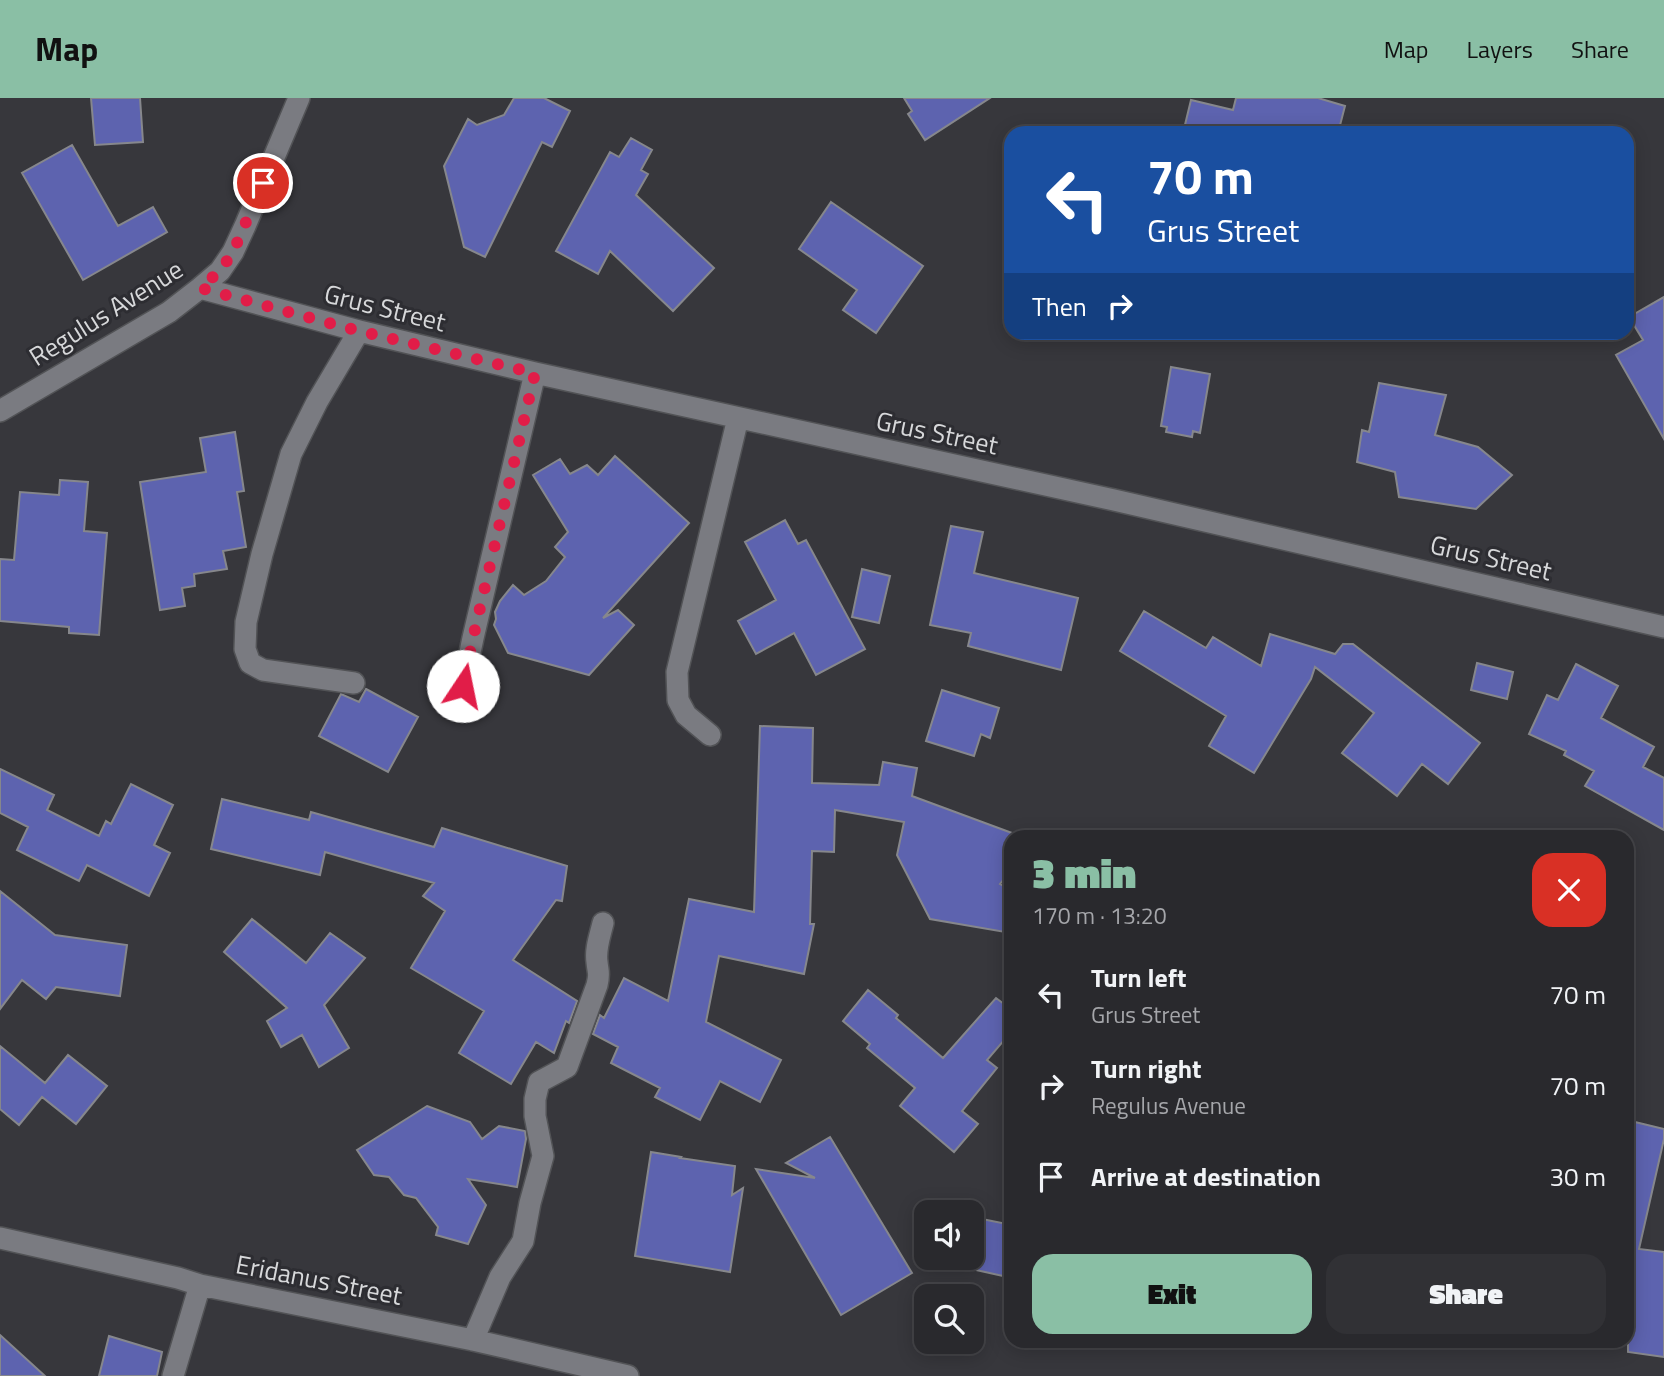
<!DOCTYPE html>
<html lang="en">
<head>
<meta charset="utf-8">
<style>
  :root { --surface:#29292d; --page:#313135; --text:#f1f3f6; --muted:#a5a6aa; --line:#454549; --accent:#8abfa5 }
  body { margin:0; font-family:"Titillium Web",sans-serif; background:var(--page); color:var(--text); height:100vh; display:flex; flex-direction:column; font-size:26px; white-space:nowrap }
  * { box-sizing:border-box; margin:0 }
  p { font-size:23px; color:var(--muted) }
  .icon { flex:none; width:38px; height:38px; fill:none; stroke:currentColor; stroke-width:2; stroke-linecap:round; stroke-linejoin:round }
  .map { position:relative; flex:1; overflow:hidden }
  .sheet { position:absolute; left:1004px; top:732px; width:630px; height:518px; display:flex; flex-direction:column; background:var(--surface); border-radius:21px; box-shadow:0 4px 18px #0003,0 0 0 2px var(--line) }
  .sheet>* { flex:none }
  .banner { position:absolute; left:1004px; top:28px; width:630px; height:214px; border-radius:21px; box-shadow:0 4px 18px #0003,0 0 0 2px var(--line); background:#1a4fa0; color:#fff; overflow:hidden }
  .fabs { position:absolute; left:914px; top:1102px; display:grid; gap:14px }
  .fabs a { display:grid; place-items:center; width:70px; height:70px; border-radius:14px; background:var(--surface); box-shadow:0 4px 18px #0003,0 0 0 2px var(--line); font-size:35px }
  .pin { position:absolute; display:grid; place-items:center; width:60px; height:60px; color:#fff; margin:-30px; border:4px solid #fff; border-radius:50%; box-shadow:0 2px 7px #0007 }
  .me { position:absolute; width:77px; margin:-38px; rotate:11deg; stroke-linejoin:round; filter:drop-shadow(0 0 5px #0008) }
  .turn { display:flex; align-items:center; gap:24px; height:147px; padding:0 28px; font-size:32px }
  .turn .icon { width:91px; height:91px; stroke-width:2.5 }
  .turn b { display:block; font-size:49px; line-height:60px }
  .then { display:flex; align-items:center; height:66px; padding:0 28px; background:#0003; gap:14px; font-size:26px }
  .round { display:grid; place-items:center; flex:none; width:74px; height:74px; border-radius:21px; background:var(--page) }
  .overview { display:flex; align-items:center; justify-content:space-between; height:119px; padding:0 28px }
  h1 { font-size:42px; font-weight:800; line-height:52px; color:var(--accent) }
  .button { display:flex; gap:14px; margin-top:auto; padding:14px 28px }
  .button a { flex:1; height:80px; border-radius:21px; background:var(--accent); color:#111; font-size:28px; font-weight:800; line-height:80px; text-align:center }
  .button a+a { background:var(--page); color:var(--text) }
  ul { padding:0; list-style:none }
  li { display:flex; align-items:center; gap:21px; height:91px; padding:0 28px }
  li div { flex:1 }
  li b { display:block; font-size:26px }
  li em { font-style:normal }
  header { display:flex; align-items:center; gap:42px; box-sizing:border-box; height:98px; padding:0 35px; background:var(--accent); color:#111 }
  header strong { font-size:33px }
  nav { display:flex; gap:38px; margin-inline-start:auto; font-size:24px }
  .map>svg:first-child { display:block }
  .building { fill:#5d63af; stroke:#86878c; stroke-width:2 }
  .lines { fill:none; stroke-linecap:round; stroke-linejoin:round }
  .minor-casing { stroke:#525356; stroke-width:24 }
  .minor { stroke:#7a7b81; stroke-width:21 }
  .route { stroke:#e11d48; stroke-width:12; stroke-dasharray:0 21.6 }
  .labels { text-anchor:middle; stroke-width:6; stroke-linejoin:round; paint-order:stroke }
  .street-label { font-size:26px; fill:#d7d8da; stroke:#2d2d32 }
</style>
</head>
<body>
<header>
<strong>Map</strong>
<nav><a>Map</a><a>Layers</a><a>Share</a></nav>
</header>
<div class="map">
<svg width="1664" height="1278" viewBox="0 0 1664 1278">
  <rect width="100%" height="100%" fill="#37373c"/>
  <path class="building" d="M 91,0 L 140,0 L 143,44 L 95,47 Z
    M 514,0 L 544,0 L 570,13 L 552,49 L 542,44 L 485,159 L 464,149 L 444,68 L 468,21 L 477,27 L 504,17 Z
    M 904,0 L 990,0 L 925,42 L 908,16 L 912,13 Z
    M 1236,0 L 1318,0 L 1345,8 L 1338,35 L 1183,35 L 1191,2 L 1233,12 Z
    M 631,40 L 652,52 L 641,72 L 648,76 L 636,97 L 714,170 L 673,213 L 610,153 L 598,176 L 556,153 L 610,54 L 619,59 Z
    M 72,47 L 118,128 L 153,109 L 167,134 L 83,182 L 22,75 Z
    M 831,104 L 923,168 L 876,235 L 843,212 L 857,192 L 799,151 Z
    M 1664,199 L 1664,341 L 1616,257 L 1643,242 L 1629,219 Z
    M 1171,269 L 1210,276 L 1200,335 L 1193,333 L 1192,339 L 1166,334 L 1167,329 L 1161,328 Z
    M 1379,285 L 1446,297 L 1435,337 L 1478,349 L 1512,377 L 1476,411 L 1399,399 L 1395,374 L 1357,364 L 1362,332 L 1369,334 Z
    M 235,334 L 244,393 L 237,394 L 246,449 L 223,453 L 227,471 L 194,476 L 195,488 L 182,490 L 185,508 L 160,512 L 140,384 L 206,374 L 200,340 Z
    M 615,358 L 689,425 L 603,520 L 618,512 L 634,527 L 589,577 L 508,555 L 494,527 L 496,521 L 495,514 L 500,503 L 513,487 L 524,497 L 546,483 L 565,459 L 555,449 L 568,434 L 533,377 L 560,361 L 570,376 L 587,367 L 598,377 Z
    M 60,382 L 88,384 L 84,433 L 107,435 L 99,537 L 69,535 L 69,529 L 0,523 L 0,461 L 14,462 L 20,394 L 59,397 Z
    M 785,422 L 798,446 L 806,442 L 865,551 L 816,577 L 794,535 L 756,556 L 738,523 L 776,502 L 745,444 Z
    M 951,428 L 983,434 L 974,475 L 1078,500 L 1061,572 L 968,548 L 971,535 L 930,527 Z
    M 862,471 L 890,478 L 879,525 L 852,519 Z
    M 1144,513 L 1206,550 L 1213,539 L 1261,568 L 1270,536 L 1335,556 L 1343,546 L 1353,546 L 1480,645 L 1448,686 L 1422,666 L 1397,698 L 1342,655 L 1374,615 L 1315,569 L 1311,581 L 1254,675 L 1209,648 L 1226,618 L 1120,553 Z
    M 1477,565 L 1513,574 L 1507,601 L 1471,592 Z
    M 1576,566 L 1618,588 L 1601,620 L 1654,649 L 1643,669 L 1664,680 L 1664,732 L 1585,688 L 1594,673 L 1564,657 L 1566,653 L 1529,636 L 1547,597 L 1558,602 Z
    M 366,591 L 418,619 L 388,674 L 319,638 L 341,596 L 359,604 Z
    M 942,592 L 999,610 L 990,640 L 981,636 L 974,658 L 926,643 Z
    M 760,628 L 813,630 L 812,685 L 879,687 L 883,664 L 917,670 L 912,698 L 1012,735 L 1012,771 L 1000,786 L 1012,793 L 1012,824 L 1005,834 L 930,821 L 897,757 L 904,724 L 835,712 L 834,754 L 812,753 L 810,826 L 814,826 L 804,876 L 719,858 L 706,924 L 781,962 L 760,1004 L 720,983 L 700,1022 L 655,999 L 660,990 L 611,965 L 618,949 L 593,936 L 600,917 L 604,920 L 624,880 L 668,903 L 689,801 L 754,814 Z
    M 0,671 L 54,697 L 47,712 L 99,738 L 106,723 L 111,726 L 131,686 L 173,707 L 154,747 L 170,755 L 149,798 L 87,767 L 79,783 L 17,752 L 28,729 L 0,715 Z
    M 222,701 L 309,722 L 311,714 L 434,749 L 442,730 L 567,768 L 562,803 L 556,802 L 513,862 L 577,903 L 569,925 L 566,923 L 554,955 L 536,944 L 511,986 L 459,955 L 484,913 L 411,870 L 445,813 L 423,798 L 434,785 L 325,754 L 320,777 L 211,751 Z
    M 0,793 L 55,837 L 127,847 L 120,898 L 56,889 L 46,901 L 22,882 L 0,911 Z
    M 252,821 L 306,865 L 330,835 L 365,860 L 324,907 L 349,950 L 319,969 L 302,937 L 281,949 L 267,923 L 287,910 L 224,854 Z
    M 868,892 L 898,917 L 896,920 L 943,960 L 996,900 L 1012,912 L 1012,933 L 987,962 L 997,970 L 962,1013 L 978,1026 L 954,1054 L 900,1008 L 915,990 L 867,950 L 870,946 L 843,923 Z
    M 0,948 L 45,985 L 68,957 L 107,988 L 76,1026 L 42,999 L 19,1027 L 0,1011 Z
    M 427,1008 L 470,1024 L 482,1041 L 499,1028 L 525,1033 L 526,1041 L 517,1089 L 468,1081 L 486,1107 L 468,1146 L 436,1137 L 438,1129 L 416,1100 L 404,1097 L 389,1079 L 374,1077 L 357,1052 Z
    M 1635,1024 L 1664,1031 L 1664,1041 L 1639,1151 L 1664,1154 L 1664,1259 L 1628,1254 L 1628,1057 Z
    M 830,1039 L 912,1175 L 841,1217 L 756,1071 L 815,1080 L 786,1065 Z
    M 651,1054 L 681,1059 L 680,1060 L 735,1068 L 732,1097 L 743,1090 L 730,1174 L 635,1158 Z
    M 977,1120 L 1012,1127 L 1012,1180 L 967,1170 L 969,1160 L 971,1160 L 971,1147 Z
    M 0,1237 L 45,1278 L 0,1278 Z
    M 109,1238 L 162,1254 L 157,1278 L 99,1278 Z"/>
  <g class="lines">
    <defs>
      <path id="minor" d="M 200,190 L 359,233 L 535,275 L 1114,402 L 1664,529
        M 0,313 L 169,214 L 200,190 L 220,173 L 233,154 L 245,128 L 299,0
        M 354,585 L 263,572 L 250,565 L 245,551 L 246,524 L 262,456 L 291,356 L 317,304 L 359,233
        M 463,588 L 473,540 L 535,275
        M 710,637 L 686,617 L 678,602 L 677,574 L 738,320
        M 0,1140 L 178,1180 L 200,1187 L 473,1242 L 628,1278
        M 473,1242 L 500,1179 L 523,1143 L 530,1105 L 543,1058 L 535,1018 L 535,1001 L 539,984 L 567,969 L 597,887 C 600,875 598,875 597,864 C 595,851 600,838 603,825
        M 173,1278 L 200,1187"/>
    </defs>
    <use href="#minor" class="minor-casing"/>
    <use href="#minor" class="minor"/>
  </g>
  <g class="lines">
    <path class="route" d="M 263,85 L 233,154 L 220,173 L 200,190 L 359,233 L 535,275 L 473,540 L 463,588"/>
  </g>
  <g class="labels">
    <g class="street-label">
      <text transform="translate(385 210) rotate(14)" y="9">Grus Street</text>
      <text transform="translate(106 215) rotate(-32)" y="9">Regulus Avenue</text>
      <text transform="translate(937 335) rotate(12)" y="9">Grus Street</text>
      <text transform="translate(1491 460) rotate(13)" y="9">Grus Street</text>
      <text transform="translate(319 1182) rotate(11)" y="9">Eridanus Street</text>
    </g>
  </g>
</svg>
<div class="fabs">
<a><svg class="icon" aria-label="sound" viewBox="0 0 24 24"><path d="M4 9h4l5-4v14l-5-4H4zM17 9q2 3 0 6"/></svg></a>
<a><svg class="icon" aria-label="search" viewBox="0 0 24 24"><circle cx="10" cy="10" r="6"/><path d="M15 15l6 6"/></svg></a>
</div>
<div class="pin" style="left:263px;top:85px;background:#d93025"><svg class="icon" aria-label="arrive" viewBox="0 0 24 24"><path d="M6 21V4h12l-3 4 3 4H6"/></svg></div>
<svg class="me" style="left:463px;top:588px" viewBox="-20 -20 40 40"><circle r="19" fill="#fff"/><path d="M0-13L10 11 0 6-10 11z" fill="#e11d48"/></svg>
<div class="banner">
<div class="turn"><svg class="icon" aria-label="left" viewBox="0 0 24 24"><path d="M17 20v-9H6M10 6l-5 5 5 5"/></svg><div><b>70 m</b>Grus Street</div></div>
<div class="then">Then<svg class="icon" aria-label="right" viewBox="0 0 24 24"><path d="M7 20v-9h11M14 6l5 5-5 5"/></svg></div>
</div>
<section class="sheet">
<div class="overview"><div><h1>3 min</h1><p>170 m · 13:20</p></div><a class="round" style="background:#d93025;color:#fff"><svg class="icon" aria-label="close" viewBox="0 0 24 24"><path d="M6 6l12 12M18 6L6 18"/></svg></a></div>
<ul>
<li><svg class="icon" aria-label="left" viewBox="0 0 24 24"><path d="M17 20v-9H6M10 6l-5 5 5 5"/></svg><div><b>Turn left</b><p>Grus Street</p></div><em>70 m</em></li>
<li><svg class="icon" aria-label="right" viewBox="0 0 24 24"><path d="M7 20v-9h11M14 6l5 5-5 5"/></svg><div><b>Turn right</b><p>Regulus Avenue</p></div><em>70 m</em></li>
<li><svg class="icon" aria-label="arrive" viewBox="0 0 24 24"><path d="M6 21V4h12l-3 4 3 4H6"/></svg><div><b>Arrive at destination</b></div><em>30 m</em></li>
</ul>
<div class="button"><a>Exit</a><a>Share</a></div>
</section>
</div>
</body>
</html>
